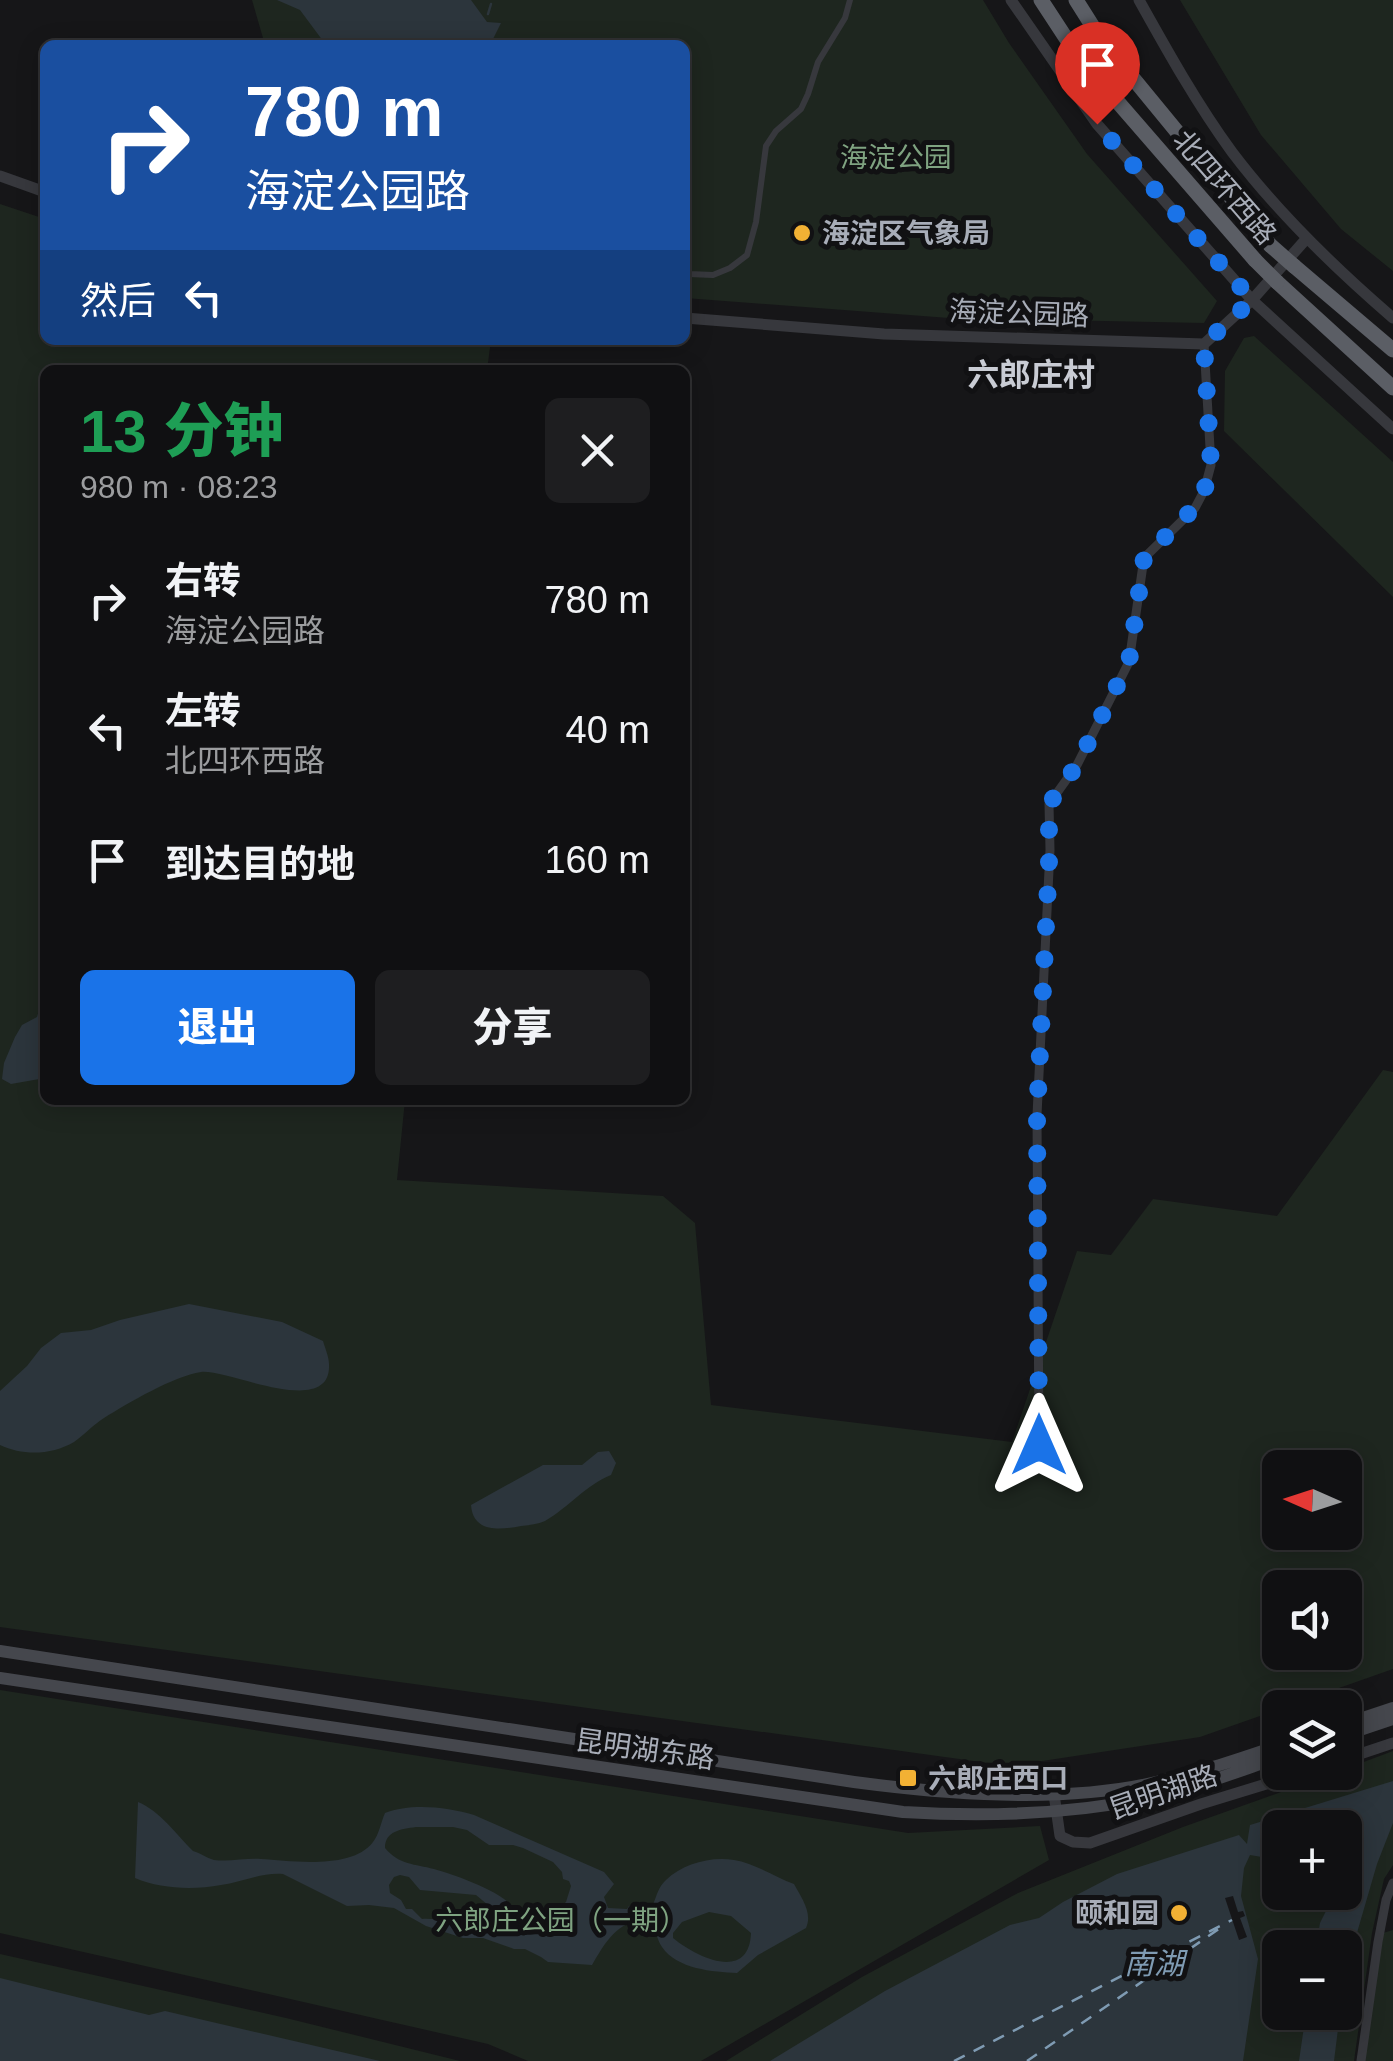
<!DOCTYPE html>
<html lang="zh">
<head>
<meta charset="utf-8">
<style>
  :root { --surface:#101012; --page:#1e1e20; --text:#f1f3f6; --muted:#9c9d9f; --line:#303032; --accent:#1a73e8 }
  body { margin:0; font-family:Arial,"Noto Sans SC",sans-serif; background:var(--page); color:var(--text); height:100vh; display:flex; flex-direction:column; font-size:38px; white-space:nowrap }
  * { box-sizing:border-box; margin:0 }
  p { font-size:32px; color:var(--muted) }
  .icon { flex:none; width:55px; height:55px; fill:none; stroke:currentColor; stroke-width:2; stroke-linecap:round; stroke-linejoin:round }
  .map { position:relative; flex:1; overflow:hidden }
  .sheet { position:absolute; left:40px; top:365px; width:650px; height:740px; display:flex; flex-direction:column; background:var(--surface); border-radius:15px; box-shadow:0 5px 25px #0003,0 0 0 2px var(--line) }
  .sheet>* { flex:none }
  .hud { position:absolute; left:40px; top:40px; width:650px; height:305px; border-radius:15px; box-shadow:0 5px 25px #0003,0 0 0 2px var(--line); background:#1a4fa0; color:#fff; overflow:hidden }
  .needle { width:65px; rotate:273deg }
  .fabs { position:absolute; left:1262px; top:1450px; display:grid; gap:20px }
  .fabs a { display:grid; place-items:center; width:100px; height:100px; border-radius:15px; background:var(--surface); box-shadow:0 5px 25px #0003,0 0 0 2px var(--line); font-size:50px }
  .pin { position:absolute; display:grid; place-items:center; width:85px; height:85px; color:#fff; margin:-102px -42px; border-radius:50% 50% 50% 0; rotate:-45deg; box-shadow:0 0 10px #0007 }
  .pin .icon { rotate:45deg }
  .me { position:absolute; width:110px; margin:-55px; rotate:0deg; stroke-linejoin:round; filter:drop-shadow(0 0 8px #0008) }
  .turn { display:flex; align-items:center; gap:35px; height:210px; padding:0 40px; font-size:45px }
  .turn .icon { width:130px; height:130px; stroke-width:2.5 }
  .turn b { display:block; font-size:70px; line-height:85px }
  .then { display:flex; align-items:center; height:95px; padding:0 40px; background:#0003; gap:20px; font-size:38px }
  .round { display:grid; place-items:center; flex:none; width:105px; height:105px; border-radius:15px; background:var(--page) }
  .summary { display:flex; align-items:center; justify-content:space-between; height:170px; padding:0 40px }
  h1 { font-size:60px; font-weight:800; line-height:75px; color:#1e9e55 }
  .cta { display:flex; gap:20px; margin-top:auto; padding:20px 40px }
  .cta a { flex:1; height:115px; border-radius:15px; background:var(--accent); color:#fff; font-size:40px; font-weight:800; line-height:115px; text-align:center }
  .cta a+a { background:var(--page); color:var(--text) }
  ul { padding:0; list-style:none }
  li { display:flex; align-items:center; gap:30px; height:130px; padding:0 40px }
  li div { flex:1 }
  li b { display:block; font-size:38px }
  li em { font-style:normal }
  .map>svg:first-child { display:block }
  .green { fill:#1e261f; fill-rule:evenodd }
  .water { fill:#2c353c; fill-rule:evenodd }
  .pier { fill:#161618 }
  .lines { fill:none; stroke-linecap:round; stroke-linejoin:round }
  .stream { stroke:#2c353c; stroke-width:2.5 }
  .ferry { stroke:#7f9bb3; stroke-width:2.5; stroke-dasharray:12 10; stroke-linecap:butt }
  .pedestrian { stroke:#37383d; stroke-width:6 }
  .minor { stroke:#37383d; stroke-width:9 }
  .tertiary { stroke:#37383d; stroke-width:11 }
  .secondary { stroke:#45474d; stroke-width:12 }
  .trunk { stroke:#5b5e65; stroke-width:15 }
  .trunk-bridge { stroke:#5b5e65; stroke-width:15 }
  .route { stroke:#1a73e8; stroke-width:18; stroke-dasharray:0 32.4 }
  .poi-dot { fill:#f2b134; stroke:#111113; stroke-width:4 }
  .labels { text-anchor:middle; stroke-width:10; stroke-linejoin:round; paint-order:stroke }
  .park-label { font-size:28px; fill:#7fa381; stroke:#111113 }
  .street-label { font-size:28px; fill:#a8adb8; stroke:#111113 }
  .poi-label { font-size:28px; font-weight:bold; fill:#a8adb8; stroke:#111113; text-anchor:start }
  .water-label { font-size:30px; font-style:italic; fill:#7f9bb3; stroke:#111113 }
  .quarter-label { font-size:32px; font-weight:bold; fill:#c9ccd4; stroke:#111113 }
</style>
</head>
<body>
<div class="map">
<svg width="1393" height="2061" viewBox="0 0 1393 2061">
  <rect width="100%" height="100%" fill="#161618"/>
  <path class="green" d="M 252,0 L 983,0 L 1009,43 L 1087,154 L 1217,301 L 1204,323 L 949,318 L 685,298 L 685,45 L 265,45 Z
    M 1180,0 L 1393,0 L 1393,271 L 1341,229 L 1261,135 Z
    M 0,204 L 45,219 L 45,340 L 491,340 L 487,370 L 45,370 L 45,1100 L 405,1100 L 397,1180 L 663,1196 L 695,1223 L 711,1405 L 1012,1442 L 1077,1251 L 1111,1255 L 1153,1199 L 1277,1216 L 1383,1070 L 1393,1072 L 1393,1669 L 1200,1737 L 1010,1766 L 0,1627 ZM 1280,1468 L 1345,1468 L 1345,1532 L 1280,1532 ZM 1280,1588 L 1345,1588 L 1345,1652 L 1280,1652 Z
    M 1254,336 L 1393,462 L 1393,597 L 1224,431 L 1225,371 L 1244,338 Z
    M 0,1690 L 908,1833 L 1040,1826 L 1049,1860 L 701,2061 L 528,2061 L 488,2044 L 0,1933 Z
    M 1393,1751 L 1393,1865 L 1384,1879 L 1372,1933 L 1354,2061 L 726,2061 L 862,1977 L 1018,1893 L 1183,1827 L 1334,1773 L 1345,1772 L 1345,1769 ZM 1280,1828 L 1345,1828 L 1345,1892 L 1280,1892 ZM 1280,1948 L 1345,1948 L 1345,2012 L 1280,2012 Z
    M 1393,1930 L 1393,2061 L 1363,2061 L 1383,1933 Z
    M 0,1954 L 286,2018 L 460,2061 L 0,2061 Z"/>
  <path class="water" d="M 277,0 L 471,0 L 487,22 L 501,23 L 490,45 L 326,45 L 300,10 Z
    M 45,990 L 45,1078 L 11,1084 L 2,1079 L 4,1063 L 15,1037 L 22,1025 L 37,1017 Z
    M 189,1304 L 282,1322 L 323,1341 C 325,1348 329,1357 329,1364 C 332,1420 228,1369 201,1372 C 174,1376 128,1403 104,1418 C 93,1425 84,1435 74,1442 C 52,1455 23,1456 0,1445 L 0,1391 L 27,1366 L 41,1348 L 61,1333 L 91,1330 L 120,1320 Z
    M 609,1451 L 616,1463 L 611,1475 C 586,1485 569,1507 545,1521 C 538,1524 530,1525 521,1526 C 500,1530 473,1533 471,1505 L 543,1465 L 582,1465 L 598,1452 Z
    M 1393,1781 L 1393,1823 L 1377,1864 L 1345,1974 L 1345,1948 L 1316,1947 L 1320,1923 L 1335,1893 L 1345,1892 L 1345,1828 L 1280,1828 L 1280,1860 L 1250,1855 L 1244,1868 L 1241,1896 L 1258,1959 L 1243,2061 L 770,2061 L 885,1991 L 1010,1925 L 1039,1918 L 1063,1902 L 1117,1874 L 1239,1835 L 1247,1844 L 1250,1825 Z
    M 138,1802 C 160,1811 176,1834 193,1851 C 201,1853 206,1858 214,1860 C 230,1862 245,1858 261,1859 C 291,1861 352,1870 373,1842 C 379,1835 381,1822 385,1813 C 411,1803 447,1807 474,1815 L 604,1872 L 614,1884 L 604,1897 L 608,1908 L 627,1909 L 629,1906 L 637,1913 L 647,1914 C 656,1905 655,1890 666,1880 C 682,1864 711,1856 734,1860 C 754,1863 775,1877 794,1884 C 801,1897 813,1913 806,1928 L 758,1955 L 737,1973 C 713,1972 677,1969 662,1947 C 657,1940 657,1932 651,1925 C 621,1913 605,1943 592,1965 L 548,1962 L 541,1957 L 525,1949 L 514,1949 L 483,1938 L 463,1938 L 426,1926 L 394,1908 L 369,1905 L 347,1906 L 283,1874 C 263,1872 242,1882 221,1885 C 193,1890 161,1889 135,1878 ZM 416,1827 L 453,1827 L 467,1830 L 489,1845 L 513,1845 L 523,1848 L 553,1862 L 562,1872 L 563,1879 L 569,1881 L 571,1886 L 566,1902 L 559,1908 L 558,1914 C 552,1919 547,1920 540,1917 L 540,1913 L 531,1914 L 529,1919 L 525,1921 L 519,1919 C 517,1915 515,1910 512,1906 C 498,1890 455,1875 434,1869 C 415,1864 399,1865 385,1848 C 385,1831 401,1829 416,1827 ZM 400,1875 L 409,1877 L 420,1890 L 476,1895 L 488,1905 L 485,1917 L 479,1922 L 475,1919 L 467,1922 L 453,1922 L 447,1917 C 439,1921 430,1918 422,1919 L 412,1909 L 406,1909 L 401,1900 L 390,1893 L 389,1885 L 394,1877 ZM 709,1912 L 731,1916 L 751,1933 C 749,1983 696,1957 673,1938 L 673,1933 L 682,1922 Z
    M 0,1978 L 149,2015 L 165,2011 L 380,2061 L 0,2061 Z
    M 1306,2013 L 1340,2013 L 1334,2061 L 1299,2061 Z"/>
  <path class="pier" d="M 1233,1896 L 1238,1912 L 1243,1911 L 1245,1916 L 1240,1918 L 1247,1937 L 1239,1940 L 1225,1898 Z"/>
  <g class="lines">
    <path class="stream" d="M 488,14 L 491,4
      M 514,45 L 520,42"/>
    <path class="ferry" d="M 954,2061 L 1232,1920
      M 1027,2061 L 1223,1926"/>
    <path class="pedestrian" d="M 685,272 L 689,274 L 713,275 L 730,268 L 747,255 L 756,222 L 766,146 L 776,131 L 801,109 L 808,94 L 818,62 L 845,18 L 850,0"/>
    <path class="minor" d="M 1039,1445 L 1037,1115 L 1050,850 L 1049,804 L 1077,765 L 1129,662 L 1144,558 L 1195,508 L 1204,491 L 1211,465 L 1204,344
      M 1361,2061 L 1378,1942 L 1386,1900 L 1393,1883"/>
    <path class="tertiary" d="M 1011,0 L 1097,124 L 1252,300 L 1393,429
      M 1139,0 C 1168,52 1197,104 1232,152 C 1278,213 1335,268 1393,318
      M 0,176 L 45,192
      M 685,318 L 884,334 L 1204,344 L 1252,300 L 1307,238
      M 1345,1759 L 1393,1743
      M 1054,1794 L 1060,1836 L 1073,1842 L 1090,1843 L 1201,1804 L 1305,1772"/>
    <path class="secondary" d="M 0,1651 L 854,1782 C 945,1794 1056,1803 1147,1784 C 1192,1775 1236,1760 1280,1745
      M 0,1678 L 903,1812 C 985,1817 1067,1815 1148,1798 C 1193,1789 1236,1772 1280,1757
      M 1345,1724 L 1393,1708
      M 1345,1735 L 1393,1719"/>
    <path class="trunk" d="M 1041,0 L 1077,55 L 1255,260
      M 1076,0 L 1100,38 L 1270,245
      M 1294,266 L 1393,350
      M 1277,282 L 1393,388"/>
    <path class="trunk-bridge" d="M 1270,245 L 1294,266
      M 1255,260 L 1277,282"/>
  </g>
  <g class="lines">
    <path class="route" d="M 1039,1445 L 1037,1115 L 1049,863 L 1049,804 L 1077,765 L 1129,662 L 1144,558 L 1194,508 L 1204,492 L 1211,465 L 1204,344 L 1252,300 L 1097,124"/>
  </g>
  <g class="poi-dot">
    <circle cx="802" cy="233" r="10"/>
    <rect x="898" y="1768" width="20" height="20" rx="5"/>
    <circle cx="1179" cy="1913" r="10"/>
  </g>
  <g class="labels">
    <g class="park-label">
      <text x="896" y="167">海淀公园</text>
      <text x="561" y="1930">六郎庄公园（一期）</text>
    </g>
    <g class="street-label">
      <text transform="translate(1225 187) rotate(49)" y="10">北四环西路</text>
      <text transform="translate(1019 313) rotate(2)" y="10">海淀公园路</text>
      <text transform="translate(645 1749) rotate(8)" y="10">昆明湖东路</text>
      <text transform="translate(1163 1792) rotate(-19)" y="10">昆明湖路</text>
    </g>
    <g class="poi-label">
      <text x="822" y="243">海淀区气象局</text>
      <text x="928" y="1788">六郎庄西口</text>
      <text x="1159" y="1923" text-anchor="end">颐和园</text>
    </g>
    <g class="water-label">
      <text x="1154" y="1974">南湖</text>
    </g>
    <g class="quarter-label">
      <text x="1031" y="386">六郎庄村</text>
    </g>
  </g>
</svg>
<div class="fabs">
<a><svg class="needle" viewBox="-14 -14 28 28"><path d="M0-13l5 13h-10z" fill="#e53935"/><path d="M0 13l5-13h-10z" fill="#9c9d9f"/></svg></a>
<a><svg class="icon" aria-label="sound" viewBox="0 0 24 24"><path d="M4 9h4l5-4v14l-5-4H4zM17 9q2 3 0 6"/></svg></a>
<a><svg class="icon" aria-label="layers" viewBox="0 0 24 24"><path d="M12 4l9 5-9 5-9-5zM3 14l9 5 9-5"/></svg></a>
<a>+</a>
<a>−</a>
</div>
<div class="pin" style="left:1097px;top:124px;background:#d93025"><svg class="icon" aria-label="arrive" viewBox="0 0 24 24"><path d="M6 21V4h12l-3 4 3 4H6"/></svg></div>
<svg class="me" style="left:1039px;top:1445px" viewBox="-20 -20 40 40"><path d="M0-17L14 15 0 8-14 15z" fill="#1a73e8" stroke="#fff" stroke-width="4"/></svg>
<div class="hud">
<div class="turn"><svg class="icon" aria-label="right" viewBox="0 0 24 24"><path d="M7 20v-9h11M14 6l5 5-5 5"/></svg><div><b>780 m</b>海淀公园路</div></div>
<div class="then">然后<svg class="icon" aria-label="left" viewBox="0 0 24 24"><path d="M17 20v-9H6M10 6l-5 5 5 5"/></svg></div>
</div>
<section class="sheet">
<div class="summary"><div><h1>13 分钟</h1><p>980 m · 08:23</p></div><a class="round"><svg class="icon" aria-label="close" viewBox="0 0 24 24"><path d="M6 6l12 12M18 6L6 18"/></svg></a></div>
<ul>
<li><svg class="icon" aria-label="right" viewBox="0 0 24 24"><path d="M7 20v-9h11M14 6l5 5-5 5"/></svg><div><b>右转</b><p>海淀公园路</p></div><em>780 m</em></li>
<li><svg class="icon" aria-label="left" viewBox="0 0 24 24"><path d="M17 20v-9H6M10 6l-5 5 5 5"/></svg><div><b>左转</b><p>北四环西路</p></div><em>40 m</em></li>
<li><svg class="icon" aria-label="arrive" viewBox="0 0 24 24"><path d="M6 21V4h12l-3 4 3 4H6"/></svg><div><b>到达目的地</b></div><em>160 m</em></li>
</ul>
<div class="cta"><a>退出</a><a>分享</a></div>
</section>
</div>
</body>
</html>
